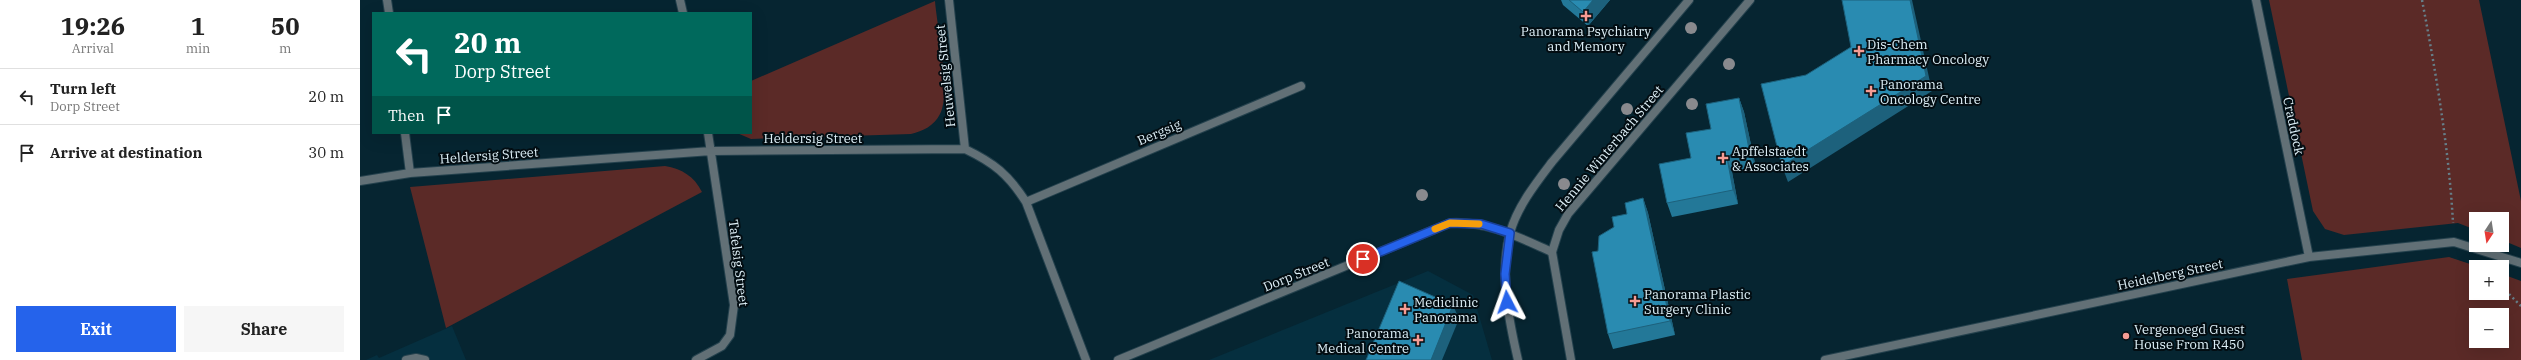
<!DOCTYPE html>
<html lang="en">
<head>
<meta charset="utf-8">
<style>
  :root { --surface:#fff; --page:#f6f6f6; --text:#222; --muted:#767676; --line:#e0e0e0; --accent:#2563eb }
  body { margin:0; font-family:"IBM Plex Serif",serif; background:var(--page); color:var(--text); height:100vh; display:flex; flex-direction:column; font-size:15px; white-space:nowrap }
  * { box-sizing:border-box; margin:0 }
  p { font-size:13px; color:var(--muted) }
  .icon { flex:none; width:22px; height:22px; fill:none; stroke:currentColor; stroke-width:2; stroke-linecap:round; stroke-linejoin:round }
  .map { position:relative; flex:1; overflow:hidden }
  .drawer { display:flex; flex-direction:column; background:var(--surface); width:360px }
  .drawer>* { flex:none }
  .top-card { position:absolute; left:12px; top:12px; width:380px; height:122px; border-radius:0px; box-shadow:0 4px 16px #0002; background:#00695c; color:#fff; overflow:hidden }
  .needle { width:26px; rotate:192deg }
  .fabs { position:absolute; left:2109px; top:212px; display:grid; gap:8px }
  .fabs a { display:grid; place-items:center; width:40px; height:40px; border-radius:0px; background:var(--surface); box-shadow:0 4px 16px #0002; font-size:20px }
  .pin { position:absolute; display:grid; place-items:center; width:34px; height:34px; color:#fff; margin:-17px; border:2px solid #fff; border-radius:50%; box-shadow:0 1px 4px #0007 }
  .me { position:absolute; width:44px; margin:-22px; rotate:356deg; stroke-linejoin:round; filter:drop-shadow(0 0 3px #0008) }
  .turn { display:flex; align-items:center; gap:14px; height:84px; padding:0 16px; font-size:18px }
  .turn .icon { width:52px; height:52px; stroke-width:2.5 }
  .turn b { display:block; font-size:28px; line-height:34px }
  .then { display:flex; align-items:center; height:38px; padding:0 16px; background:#0003; gap:8px; font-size:15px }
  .eta { display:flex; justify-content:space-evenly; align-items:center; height:68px; text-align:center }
  .eta b { font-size:24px; font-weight:800; line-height:28px }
  .action { display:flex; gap:8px; margin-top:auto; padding:8px 16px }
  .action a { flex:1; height:46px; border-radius:0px; background:var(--accent); color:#fff; font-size:16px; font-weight:800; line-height:46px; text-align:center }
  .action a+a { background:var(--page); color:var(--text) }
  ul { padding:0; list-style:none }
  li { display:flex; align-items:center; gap:12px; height:56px; padding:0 16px; border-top:1px solid var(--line) }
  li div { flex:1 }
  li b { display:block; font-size:15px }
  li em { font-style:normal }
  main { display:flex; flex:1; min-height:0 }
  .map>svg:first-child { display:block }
  .built { fill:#052f3f }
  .green { fill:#5b2a27; fill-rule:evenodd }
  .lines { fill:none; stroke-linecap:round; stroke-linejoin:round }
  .service-casing { stroke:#24414d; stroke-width:10 }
  .minor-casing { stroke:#24414d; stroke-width:10 }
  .tertiary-casing { stroke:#24414d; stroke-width:10 }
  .path { stroke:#667f89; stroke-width:2.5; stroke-dasharray:2 3; stroke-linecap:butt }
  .service { stroke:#627076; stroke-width:8 }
  .minor { stroke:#627076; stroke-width:8 }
  .tertiary { stroke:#627076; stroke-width:8 }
  .tree { fill:#898a8e }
  .wall { fill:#237898 }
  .shaded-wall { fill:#1d617c }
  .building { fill:#298bb1; stroke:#1d617c }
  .route-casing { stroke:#184099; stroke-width:10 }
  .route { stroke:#2563eb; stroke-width:7 }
  .slow { stroke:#f59e0b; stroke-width:7 }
  .poi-dot { fill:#f59c94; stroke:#030d12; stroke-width:1.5 }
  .labels { text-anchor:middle; stroke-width:4; stroke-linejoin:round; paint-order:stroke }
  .poi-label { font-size:13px; fill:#def0f8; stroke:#030d12; text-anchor:start }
  .street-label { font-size:13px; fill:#def0f8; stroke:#030d12 }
</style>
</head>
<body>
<main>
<section class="drawer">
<div class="eta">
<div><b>19:26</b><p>Arrival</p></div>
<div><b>1</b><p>min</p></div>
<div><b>50</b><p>m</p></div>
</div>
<ul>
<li><svg class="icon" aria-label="left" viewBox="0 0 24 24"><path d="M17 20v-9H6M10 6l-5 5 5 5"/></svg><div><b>Turn left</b><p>Dorp Street</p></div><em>20 m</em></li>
<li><svg class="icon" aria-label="arrive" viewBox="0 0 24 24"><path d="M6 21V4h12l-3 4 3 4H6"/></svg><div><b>Arrive at destination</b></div><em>30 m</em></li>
</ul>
<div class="action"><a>Exit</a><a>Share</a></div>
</section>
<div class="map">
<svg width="2161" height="360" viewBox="0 0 2161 360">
  <rect width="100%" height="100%" fill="#062531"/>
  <path class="built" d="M 1068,271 L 1113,295 L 1132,360 L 849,360 Z
    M 92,326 L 106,360 L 6,360 L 17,355 L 19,358 Z"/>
  <path class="green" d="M 1909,0 L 2119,0 L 2161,201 L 2161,248 L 2142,240 L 2142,219 L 2116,219 L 2116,230 L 2098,223 L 1984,235 L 1965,229 L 1953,211 Z
    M 575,1 C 577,26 591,94 580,114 C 574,126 563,131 551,134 L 391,139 L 377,133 L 391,133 L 391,81 Z
    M 305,166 C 322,169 334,176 342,192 L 86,328 L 50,187 Z
    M 2089,257 L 2119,267 L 2116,267 L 2116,293 L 2142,293 L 2142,274 L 2161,281 L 2161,360 L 1942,360 L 1927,279 ZM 2116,315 L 2142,315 L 2142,341 L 2116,341 Z"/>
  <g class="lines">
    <defs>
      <path id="service" d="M 46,360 L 56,358 L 65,360"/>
      <path id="minor" d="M 27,0 L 29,13
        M 320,0 L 323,13
        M 589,0 L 605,149
        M 1896,0 L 1949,257
        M 45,133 L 50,173
        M 0,181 L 50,173 L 351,151 L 605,149 C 634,163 648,174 666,202 L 726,360
        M 666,202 L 941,86
        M 336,360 L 362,346 L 370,335 L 374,305 L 348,133
        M 758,360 L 1090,223 C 1128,221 1158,237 1192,252
        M 1465,360 L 1949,257 L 2094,242 L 2161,263"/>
      <path id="tertiary" d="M 1158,360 C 1149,321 1139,273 1150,233 C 1157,207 1176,183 1192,162 L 1329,0
        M 1211,360 L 1192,252 L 1199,230 L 1208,214 L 1390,0"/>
    </defs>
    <use href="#service" class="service-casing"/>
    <use href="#minor" class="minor-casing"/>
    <use href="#tertiary" class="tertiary-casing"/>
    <path class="path" d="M 2062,0 C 2076,73 2089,149 2093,223
      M 2142,287 L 2161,306"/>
    <use href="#service" class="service"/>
    <use href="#minor" class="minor"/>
    <use href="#tertiary" class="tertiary"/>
  </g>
  <g class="tree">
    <circle cx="1331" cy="28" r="6"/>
    <circle cx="1369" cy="64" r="6"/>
    <circle cx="1332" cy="104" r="6"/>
    <circle cx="1267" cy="109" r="6"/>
    <circle cx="1204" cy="184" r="6"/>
    <circle cx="1062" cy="195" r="6"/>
  </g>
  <path class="wall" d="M 1201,0 L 1250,0 L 1228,26 L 1203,5 Z
    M 1379,98 L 1384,112 L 1396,168 L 1372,172 L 1378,204 L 1312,217 L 1307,203 L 1331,158 Z
    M 1283,198 L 1288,213 L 1315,335 L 1253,349 L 1248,334 L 1238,251 L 1254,227 Z"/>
  <path class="shaded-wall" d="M 1233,0 L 1250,0 L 1228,26 L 1223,12 Z
    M 1550,0 L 1552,0 L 1572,91 L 1428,182 L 1422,166 Z
    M 1379,98 L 1384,112 L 1396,168 L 1390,154 Z
    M 1367,158 L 1372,172 L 1378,204 L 1373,190 Z
    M 1283,198 L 1288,213 L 1315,335 L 1310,321 Z
    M 1093,305 L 1099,319 L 1082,360 L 1071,360 Z"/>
  <path class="building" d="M 1209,0 L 1233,0 L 1223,12 Z
    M 1482,0 L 1550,0 L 1566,76 L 1422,166 L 1401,84 L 1446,75 L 1491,47 Z
    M 1379,98 L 1390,154 L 1367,158 L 1373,190 L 1307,203 L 1299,164 L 1331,158 L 1326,133 L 1351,129 L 1346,104 Z
    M 1283,198 L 1310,321 L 1248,334 L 1232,252 L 1238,251 L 1239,236 L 1254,227 L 1252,217 L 1267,214 L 1265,203 Z
    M 1039,281 L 1093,305 L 1071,360 L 1006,360 Z"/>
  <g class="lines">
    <defs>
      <path id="route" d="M 1003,259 L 1090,223 L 1121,224 L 1150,233 L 1145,274 L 1147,302"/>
    </defs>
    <use href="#route" class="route-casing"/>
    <use href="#route" class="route"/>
    <path class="slow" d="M 1075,229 L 1090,223 L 1119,224"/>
  </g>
  <g class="poi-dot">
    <path d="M1224 10h4v4h4v4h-4v4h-4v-4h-4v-4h4z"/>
    <path d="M1497 45h4v4h4v4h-4v4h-4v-4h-4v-4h4z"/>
    <path d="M1509 85h4v4h4v4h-4v4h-4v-4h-4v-4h4z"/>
    <path d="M1361 152h4v4h4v4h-4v4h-4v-4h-4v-4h4z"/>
    <path d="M1273 295h4v4h4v4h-4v4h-4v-4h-4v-4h4z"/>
    <path d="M1043 303h4v4h4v4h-4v4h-4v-4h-4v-4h4z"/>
    <circle cx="1766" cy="336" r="4"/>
    <path d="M1056 334h4v4h4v4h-4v4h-4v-4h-4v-4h4z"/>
  </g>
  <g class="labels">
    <g class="poi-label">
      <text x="1226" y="36" text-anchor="middle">Panorama Psychiatry<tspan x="1226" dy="15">and Memory</tspan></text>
      <text x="1507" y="49">Dis-Chem<tspan x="1507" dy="15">Pharmacy Oncology</tspan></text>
      <text x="1520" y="89">Panorama<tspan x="1520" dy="15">Oncology Centre</tspan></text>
      <text x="1372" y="156">Apffelstaedt<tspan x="1372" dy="15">&amp; Associates</tspan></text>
      <text x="1284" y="299">Panorama Plastic<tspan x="1284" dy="15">Surgery Clinic</tspan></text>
      <text x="1054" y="307">Mediclinic<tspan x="1054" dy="15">Panorama</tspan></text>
      <text x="1774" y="334">Vergenoegd Guest<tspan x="1774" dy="15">House From R450</tspan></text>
      <text x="1049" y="338" text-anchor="end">Panorama<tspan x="1049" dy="15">Medical Centre</tspan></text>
    </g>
    <g class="street-label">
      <text transform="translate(585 76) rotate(-96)" y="5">Heuwelsig Street</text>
      <text transform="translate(1934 126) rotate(78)" y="5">Craddock</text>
      <text transform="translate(799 132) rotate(-23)" y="5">Bergsig</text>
      <text x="453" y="143">Heldersig Street</text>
      <text transform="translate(1249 148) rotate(-50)" y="5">Hennie Winterbach Street</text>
      <text transform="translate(129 155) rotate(-4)" y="5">Heldersig Street</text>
      <text transform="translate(379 263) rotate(83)" y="5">Tafelsig Street</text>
      <text transform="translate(936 274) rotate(-22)" y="5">Dorp Street</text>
      <text transform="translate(1810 274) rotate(-12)" y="5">Heidelberg Street</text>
    </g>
  </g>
</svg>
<div class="fabs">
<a><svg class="needle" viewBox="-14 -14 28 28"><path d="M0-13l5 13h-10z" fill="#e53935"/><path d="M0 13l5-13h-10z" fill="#767676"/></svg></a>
<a>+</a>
<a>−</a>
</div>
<div class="pin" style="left:1003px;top:259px;background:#d93025"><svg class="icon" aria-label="arrive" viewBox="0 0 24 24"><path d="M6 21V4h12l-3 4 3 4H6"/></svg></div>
<svg class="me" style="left:1147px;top:302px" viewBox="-20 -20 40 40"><path d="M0-17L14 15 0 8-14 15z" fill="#2563eb" stroke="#fff" stroke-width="4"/></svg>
<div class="top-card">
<div class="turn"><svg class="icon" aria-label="left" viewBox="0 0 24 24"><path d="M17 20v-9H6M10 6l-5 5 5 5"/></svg><div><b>20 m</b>Dorp Street</div></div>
<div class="then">Then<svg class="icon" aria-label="arrive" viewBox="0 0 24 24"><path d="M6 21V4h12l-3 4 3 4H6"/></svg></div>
</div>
</div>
</main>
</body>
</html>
